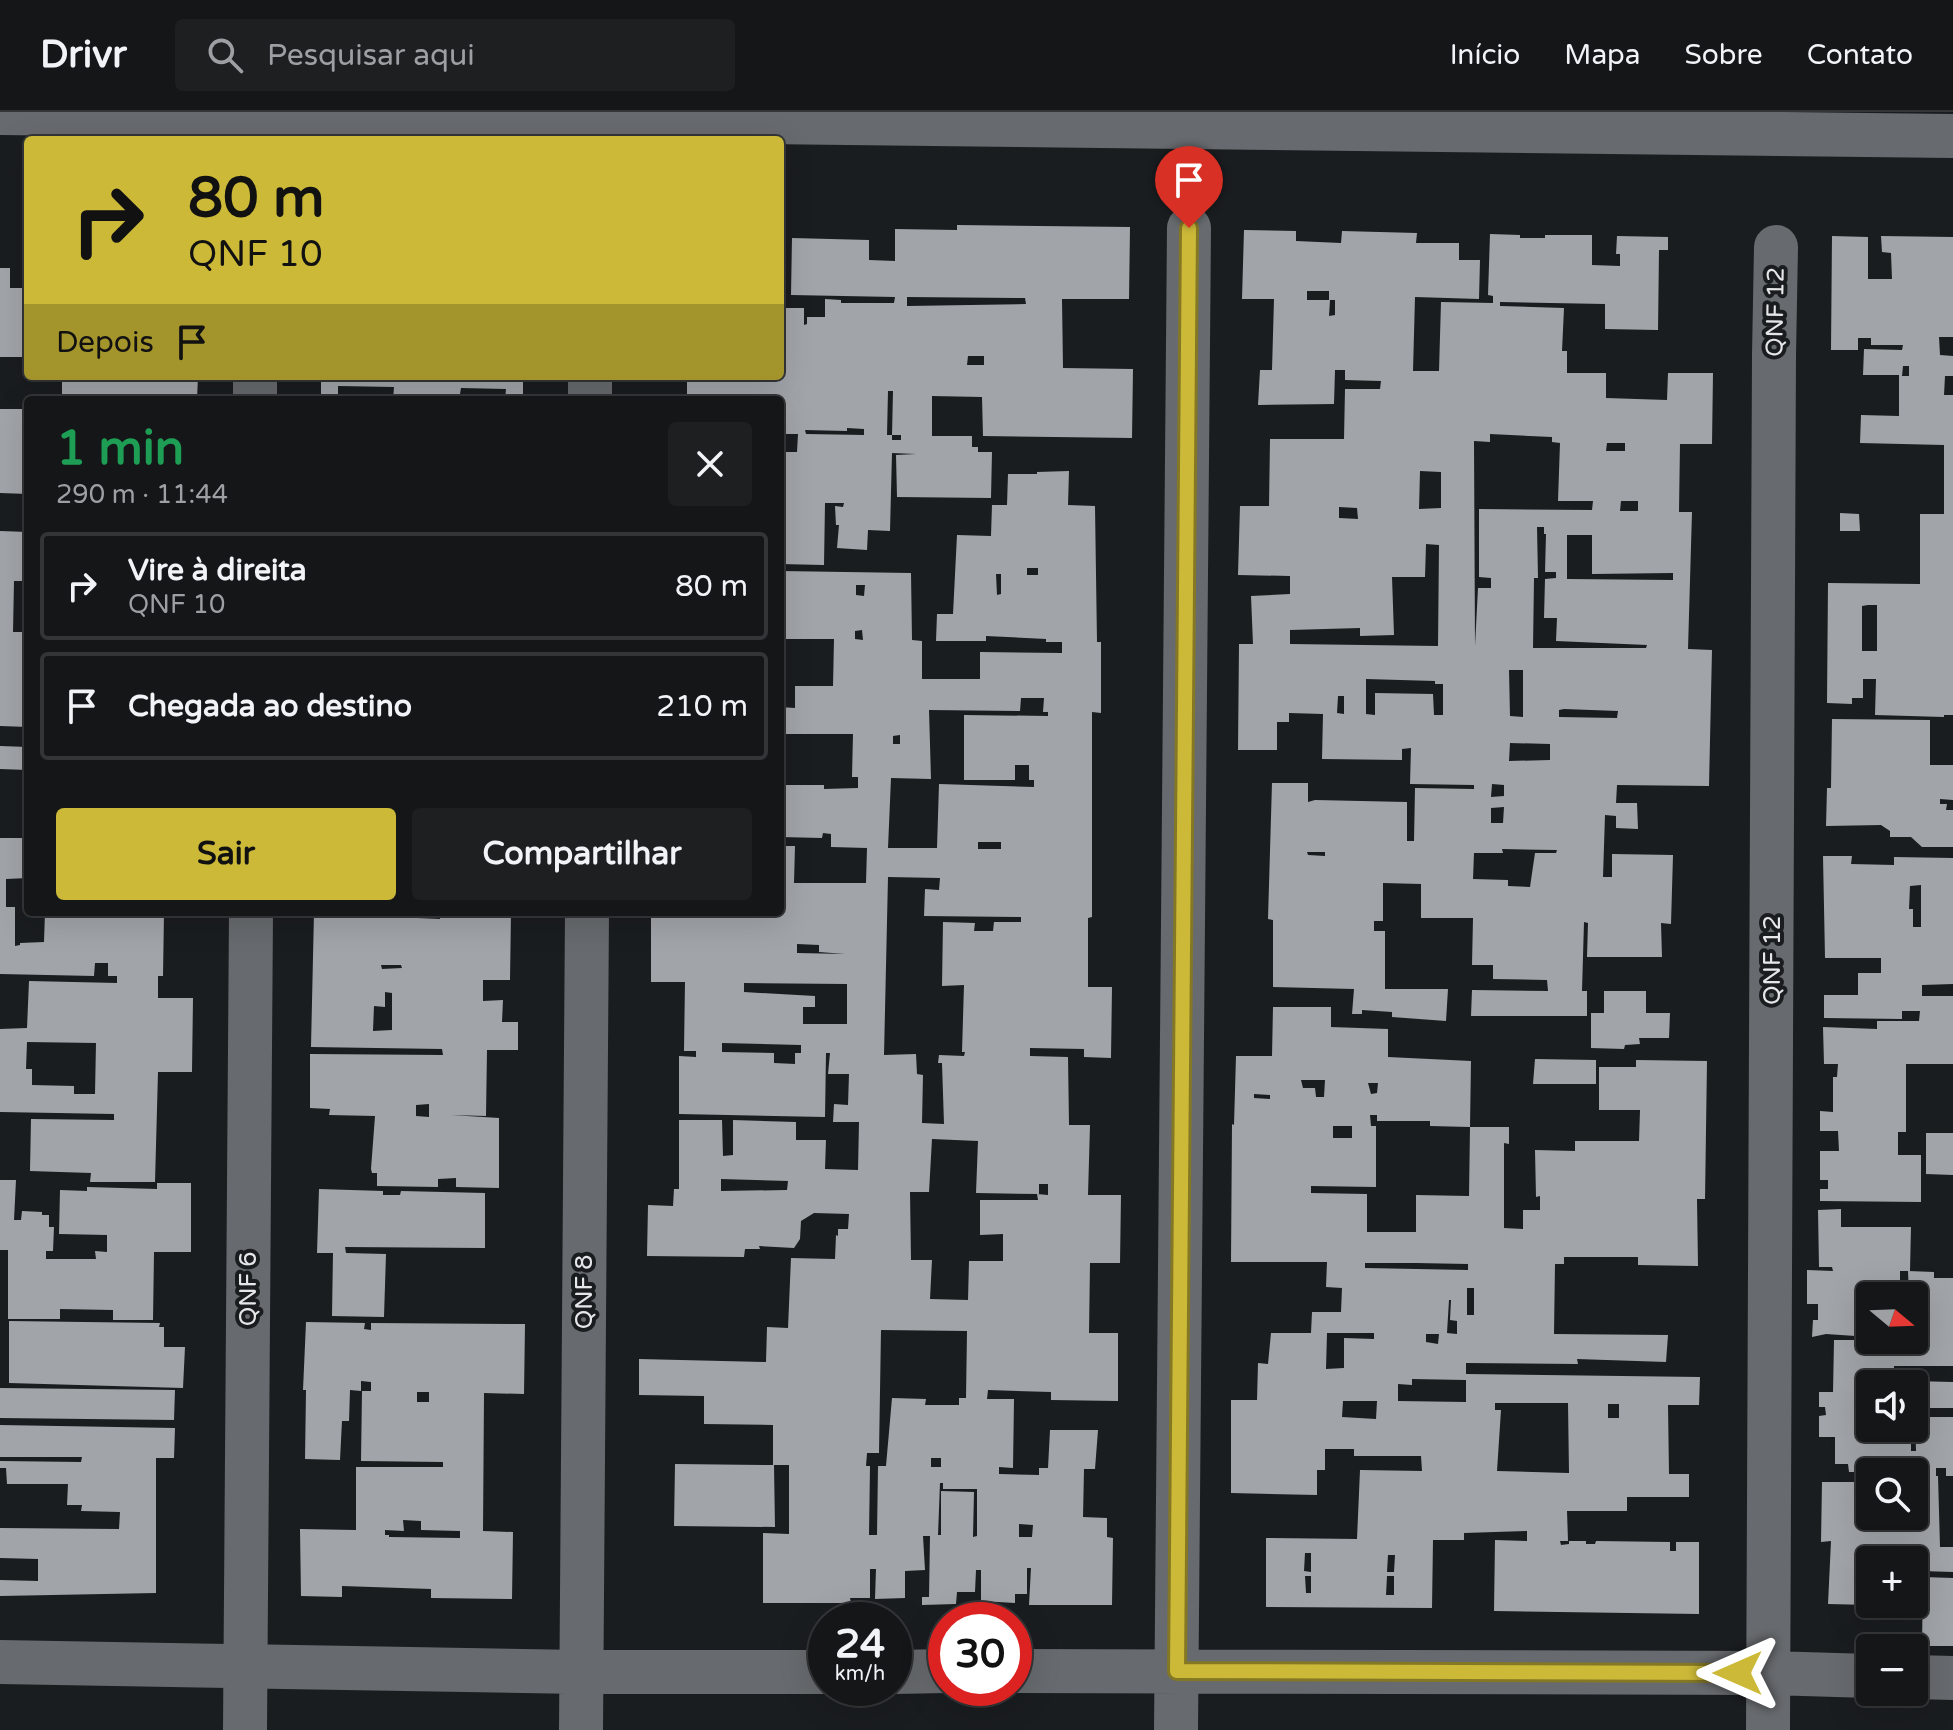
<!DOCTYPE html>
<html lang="pt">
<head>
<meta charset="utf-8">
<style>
  :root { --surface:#141618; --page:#1d1f21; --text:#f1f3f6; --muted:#9d9fa2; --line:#333537; --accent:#ccb938 }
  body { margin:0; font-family:"Varela Round",sans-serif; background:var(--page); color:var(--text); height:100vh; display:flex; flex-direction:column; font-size:30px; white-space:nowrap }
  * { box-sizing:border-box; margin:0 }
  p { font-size:26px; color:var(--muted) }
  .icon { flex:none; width:44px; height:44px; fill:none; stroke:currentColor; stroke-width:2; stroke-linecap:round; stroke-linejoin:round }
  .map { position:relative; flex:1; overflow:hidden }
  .details { position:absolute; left:24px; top:284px; width:760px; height:520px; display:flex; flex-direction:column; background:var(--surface); border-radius:8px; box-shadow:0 8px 32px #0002,0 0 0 2px var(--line) }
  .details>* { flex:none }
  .guide { position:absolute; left:24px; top:24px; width:760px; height:244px; border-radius:8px; box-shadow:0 8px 32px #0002,0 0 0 2px var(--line); background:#ccb938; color:#111; overflow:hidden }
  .needle { width:52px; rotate:109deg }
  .tools { position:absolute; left:1856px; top:1170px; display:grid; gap:16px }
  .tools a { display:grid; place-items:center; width:72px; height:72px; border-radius:8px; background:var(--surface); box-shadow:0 8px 32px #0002,0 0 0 2px var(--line); font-size:40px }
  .speed { position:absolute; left:808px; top:1490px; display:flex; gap:16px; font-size:40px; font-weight:700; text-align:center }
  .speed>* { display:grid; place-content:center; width:104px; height:104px; border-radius:50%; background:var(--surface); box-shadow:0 8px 32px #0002,0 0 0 2px var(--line); line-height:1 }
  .speed small { font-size:20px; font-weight:400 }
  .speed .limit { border:12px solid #d22; background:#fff; color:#111 }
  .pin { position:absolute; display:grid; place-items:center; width:68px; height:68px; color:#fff; margin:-82px -34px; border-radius:50% 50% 50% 0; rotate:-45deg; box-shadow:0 0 8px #0007 }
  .pin .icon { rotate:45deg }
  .me { position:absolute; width:88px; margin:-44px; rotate:270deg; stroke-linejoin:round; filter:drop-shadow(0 0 6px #0008) }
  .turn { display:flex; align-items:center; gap:28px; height:168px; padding:0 32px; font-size:36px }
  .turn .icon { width:104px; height:104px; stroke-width:2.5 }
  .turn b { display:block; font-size:56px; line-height:68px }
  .then { display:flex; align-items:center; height:76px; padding:0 32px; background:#0003; gap:16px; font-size:30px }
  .round { display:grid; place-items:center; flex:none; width:84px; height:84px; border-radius:8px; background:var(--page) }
  .summary { display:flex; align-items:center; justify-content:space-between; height:136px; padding:0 32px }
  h1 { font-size:48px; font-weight:700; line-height:60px; color:#1e9e55 }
  .cta { display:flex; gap:16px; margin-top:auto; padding:16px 32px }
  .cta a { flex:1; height:92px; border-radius:8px; background:var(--accent); color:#111; font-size:32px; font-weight:700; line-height:92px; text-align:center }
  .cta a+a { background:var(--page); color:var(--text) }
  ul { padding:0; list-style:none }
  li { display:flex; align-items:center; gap:24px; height:108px; margin:0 16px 12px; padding:0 16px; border:4px solid var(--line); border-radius:8px }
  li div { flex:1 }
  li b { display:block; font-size:30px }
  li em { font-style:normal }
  header { display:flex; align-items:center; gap:48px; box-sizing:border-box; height:112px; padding:0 40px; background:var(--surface); border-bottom:2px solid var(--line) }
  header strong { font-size:38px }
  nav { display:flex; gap:44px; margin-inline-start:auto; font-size:28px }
  .search { width:560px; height:72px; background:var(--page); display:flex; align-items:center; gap:20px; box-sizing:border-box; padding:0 28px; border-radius:8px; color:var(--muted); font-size:30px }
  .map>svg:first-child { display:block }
  .building { fill:#a1a5a9; fill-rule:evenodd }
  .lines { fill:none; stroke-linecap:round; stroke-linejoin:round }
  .minor { stroke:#676a6e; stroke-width:44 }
  .route-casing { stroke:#857824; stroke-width:20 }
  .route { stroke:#ccb938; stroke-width:14 }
  .labels { text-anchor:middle; stroke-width:8; stroke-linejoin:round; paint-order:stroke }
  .street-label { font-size:24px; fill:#e4e6e8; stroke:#1a1d20 }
</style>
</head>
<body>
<header>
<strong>Drivr</strong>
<div class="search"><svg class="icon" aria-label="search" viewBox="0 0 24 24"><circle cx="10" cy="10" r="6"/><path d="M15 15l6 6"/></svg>Pesquisar aqui</div>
<nav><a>Início</a><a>Mapa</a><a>Sobre</a><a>Contato</a></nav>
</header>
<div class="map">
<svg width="1953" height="1618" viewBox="0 0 1953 1618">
  <rect width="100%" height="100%" fill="#1a1d20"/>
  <path class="building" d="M 957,113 L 1130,115 L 1129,187 L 1062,187 L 1063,256 L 1133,257 L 1132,326 L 983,324 L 982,285 L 932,284 L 932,324 L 972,324 L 972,335 L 978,335 L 978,340 L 992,340 L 991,386 L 897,385 L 896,343 L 916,342 L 892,341 L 890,419 L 868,418 L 867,438 L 837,436 L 839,413 L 836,413 L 835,394 L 843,395 L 844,391 L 825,391 L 824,453 L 780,452 L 780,399 L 786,399 L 786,391 L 780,390 L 780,340 L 797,340 L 798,322 L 780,322 L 780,288 L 687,288 L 687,264 L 780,264 L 780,196 L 804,196 L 804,213 L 807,212 L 807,205 L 825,205 L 825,187 L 841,188 L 841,191 L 894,191 L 895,185 L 791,183 L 792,126 L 869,128 L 869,148 L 895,149 L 895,117 L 957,118 ZM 907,185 L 1025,186 L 1026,192 L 907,194 ZM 968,244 L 984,244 L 984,253 L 967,253 ZM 888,279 L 893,279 L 892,323 L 901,323 L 901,328 L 892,328 L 892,323 L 887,323 ZM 847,316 L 864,317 L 864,323 L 806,322 L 805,318 L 847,319 Z
    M 23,115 L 28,116 L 28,245 L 0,245 L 0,156 L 10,156 L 10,176 L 23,176 Z
    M 1244,118 L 1296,119 L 1296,129 L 1341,131 L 1342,119 L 1417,121 L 1416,131 L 1459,131 L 1459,148 L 1480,148 L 1479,187 L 1415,185 L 1413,259 L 1439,259 L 1441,190 L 1493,191 L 1493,184 L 1488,183 L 1490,122 L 1520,123 L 1520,126 L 1545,126 L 1545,123 L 1592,123 L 1592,153 L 1620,154 L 1620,142 L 1616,142 L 1617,124 L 1668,125 L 1668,138 L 1659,138 L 1658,218 L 1605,217 L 1605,192 L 1500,190 L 1500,194 L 1564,196 L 1562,239 L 1567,239 L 1567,261 L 1606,261 L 1606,286 L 1667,288 L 1668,261 L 1713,261 L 1712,332 L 1680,332 L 1679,400 L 1692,400 L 1688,537 L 1712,538 L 1709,674 L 1617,673 L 1616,691 L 1637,691 L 1638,717 L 1616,716 L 1616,704 L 1605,703 L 1603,765 L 1612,765 L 1612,742 L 1673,743 L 1671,812 L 1661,811 L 1662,845 L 1587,845 L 1588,811 L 1584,810 L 1582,879 L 1587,879 L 1587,904 L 1471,904 L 1472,878 L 1548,879 L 1547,868 L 1493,867 L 1493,853 L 1472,853 L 1473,806 L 1421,806 L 1421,772 L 1383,771 L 1383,809 L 1374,809 L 1374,819 L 1385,819 L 1385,877 L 1448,877 L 1446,909 L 1392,905 L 1392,900 L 1362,898 L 1362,902 L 1352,902 L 1354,877 L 1273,875 L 1273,808 L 1268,807 L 1272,671 L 1308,671 L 1308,690 L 1315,688 L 1407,690 L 1407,729 L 1414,729 L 1415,676 L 1474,677 L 1474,673 L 1410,672 L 1411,636 L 1402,637 L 1402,648 L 1322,647 L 1323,602 L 1289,601 L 1289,610 L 1277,610 L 1277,638 L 1238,638 L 1239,532 L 1253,532 L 1251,484 L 1290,482 L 1290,464 L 1238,463 L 1240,394 L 1269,394 L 1270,327 L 1344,327 L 1345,277 L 1380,277 L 1381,269 L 1345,268 L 1345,258 L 1335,258 L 1334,292 L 1258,293 L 1260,258 L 1272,258 L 1274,187 L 1242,187 ZM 1307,179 L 1329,179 L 1329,188 L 1307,188 ZM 1330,188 L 1335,188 L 1335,203 L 1329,204 ZM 1490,322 L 1552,325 L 1552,330 L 1560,331 L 1558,389 L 1593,389 L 1592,398 L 1479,397 L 1479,465 L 1491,466 L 1491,476 L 1478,476 L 1475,534 L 1474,329 L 1490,330 ZM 1607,331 L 1625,331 L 1625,339 L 1606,339 ZM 1420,359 L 1441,360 L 1441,396 L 1419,397 ZM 1621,389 L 1638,389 L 1638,399 L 1620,399 ZM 1339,395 L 1357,396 L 1358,407 L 1339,406 ZM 1537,415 L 1544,415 L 1544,422 L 1546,422 L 1545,460 L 1556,460 L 1556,466 L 1545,467 L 1544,506 L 1557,506 L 1556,529 L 1647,533 L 1646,536 L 1533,536 L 1534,466 L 1538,466 ZM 1567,423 L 1592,423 L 1592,462 L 1673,461 L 1673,468 L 1567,467 ZM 1426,432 L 1439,433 L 1438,534 L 1290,532 L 1290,518 L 1360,516 L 1360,524 L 1394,523 L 1392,465 L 1425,465 ZM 1509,558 L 1523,558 L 1523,605 L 1510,604 ZM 1366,567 L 1435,569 L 1435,572 L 1443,572 L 1443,603 L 1434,603 L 1433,582 L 1375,581 L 1375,603 L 1366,602 ZM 1338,584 L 1344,584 L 1344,602 L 1337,601 ZM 1559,598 L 1564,597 L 1618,599 L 1617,606 L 1559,605 ZM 1510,631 L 1550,632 L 1550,648 L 1509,649 ZM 1492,672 L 1504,673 L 1504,684 L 1491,685 ZM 1504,695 L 1503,711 L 1491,711 L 1491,696 ZM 1502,737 L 1557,738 L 1556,741 L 1535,741 L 1530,775 L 1508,774 L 1508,768 L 1473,767 L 1474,741 L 1503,741 ZM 1307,740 L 1325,740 L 1325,744 L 1308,743 Z
    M 1832,124 L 1868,125 L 1868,167 L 1892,167 L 1891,141 L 1882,140 L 1881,124 L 1953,125 L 1953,225 L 1939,225 L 1940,243 L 1953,244 L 1953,264 L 1945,264 L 1944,283 L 1953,283 L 1953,603 L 1944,603 L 1944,605 L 1875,603 L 1876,567 L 1863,567 L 1863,586 L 1852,586 L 1852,592 L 1827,591 L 1828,471 L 1920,472 L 1920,402 L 1944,402 L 1944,333 L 1860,331 L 1861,303 L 1899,304 L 1899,263 L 1863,263 L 1864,237 L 1902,238 L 1903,233 L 1871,233 L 1871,226 L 1858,226 L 1858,238 L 1831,238 ZM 1903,254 L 1909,254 L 1909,264 L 1902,264 ZM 1868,493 L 1877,493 L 1877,539 L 1862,539 L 1862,494 Z
    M 62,264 L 198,264 L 197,288 L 62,288 Z
    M 321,264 L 523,264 L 523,288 L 505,288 L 506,277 L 461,276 L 459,288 L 393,288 L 394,275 L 338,274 L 338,288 L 321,288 Z
    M 0,297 L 28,297 L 28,382 L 0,381 Z
    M 1069,359 L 1068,393 L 1095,394 L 1097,530 L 1101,530 L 1101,601 L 1092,600 L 1092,805 L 1088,806 L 1088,875 L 1112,875 L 1111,946 L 1084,945 L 1084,937 L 1030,936 L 1030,944 L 1068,945 L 1069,1013 L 1090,1013 L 1088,1083 L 1121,1083 L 1120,1151 L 1090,1151 L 1089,1221 L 1118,1221 L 1118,1289 L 1051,1288 L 1051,1280 L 988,1278 L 987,1287 L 1014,1287 L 1013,1356 L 999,1355 L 999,1362 L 1039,1363 L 1039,1356 L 1048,1356 L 1050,1318 L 1098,1318 L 1095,1357 L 1084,1357 L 1083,1405 L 1107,1406 L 1107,1425 L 1113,1426 L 1112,1493 L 1029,1493 L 1031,1456 L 1027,1456 L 1027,1482 L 1015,1482 L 1015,1491 L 981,1489 L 981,1458 L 976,1458 L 975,1480 L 957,1480 L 956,1492 L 922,1493 L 922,1485 L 929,1485 L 930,1424 L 923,1424 L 925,1458 L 905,1459 L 905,1486 L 875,1487 L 876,1457 L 870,1457 L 870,1486 L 850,1486 L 851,1491 L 763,1491 L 763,1421 L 789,1422 L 789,1353 L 773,1353 L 773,1313 L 704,1312 L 704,1284 L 639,1283 L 639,1247 L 766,1250 L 767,1215 L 788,1216 L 791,1146 L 835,1147 L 836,1123 L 838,1124 L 838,1117 L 848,1117 L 849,1102 L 814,1101 L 801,1109 L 800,1127 L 794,1136 L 759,1134 L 760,1137 L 745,1137 L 744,1145 L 647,1144 L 648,1093 L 673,1094 L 674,1077 L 679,1077 L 679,1008 L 722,1008 L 723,1044 L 733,1043 L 733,1008 L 796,1010 L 796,1028 L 826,1028 L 825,1057 L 858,1058 L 859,1010 L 833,1010 L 834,992 L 848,993 L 849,962 L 828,962 L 830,941 L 826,941 L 825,1005 L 679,1002 L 679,944 L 696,945 L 696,939 L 684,939 L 685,870 L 651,870 L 651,800 L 780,800 L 780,734 L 795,734 L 794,771 L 866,771 L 867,736 L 831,735 L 831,722 L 823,721 L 822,726 L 780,725 L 780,673 L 824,673 L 824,677 L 858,676 L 858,665 L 852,665 L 853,622 L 780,622 L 780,595 L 795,596 L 795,574 L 833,574 L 834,527 L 785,527 L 786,475 L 780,475 L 780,459 L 911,461 L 912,528 L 922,529 L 922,567 L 980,567 L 980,540 L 1062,541 L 1062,530 L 1046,530 L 1046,527 L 986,524 L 986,529 L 936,529 L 937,502 L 953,502 L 957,423 L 991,424 L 992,393 L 1007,393 L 1008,362 L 1037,362 L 1037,360 ZM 1027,456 L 1038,456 L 1038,463 L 1027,463 ZM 996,462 L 1001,462 L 1001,482 L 997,483 ZM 856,473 L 865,473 L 864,484 L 856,483 ZM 862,518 L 863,528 L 855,527 L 855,519 ZM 1021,586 L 1044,586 L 1043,600 L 1048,600 L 1048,604 L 964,603 L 964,668 L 1015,668 L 1015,653 L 1029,653 L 1029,668 L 1034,668 L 1034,675 L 939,672 L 937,736 L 888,736 L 891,666 L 931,667 L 929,598 L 1020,599 ZM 900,623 L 900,632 L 893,632 L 893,624 ZM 978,730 L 1001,730 L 1001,737 L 978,737 ZM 888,765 L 940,766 L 939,778 L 925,777 L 924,804 L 1021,805 L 1021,810 L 994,810 L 993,819 L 974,819 L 975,811 L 943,810 L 942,874 L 964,873 L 962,940 L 965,940 L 964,944 L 939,943 L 938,951 L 942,951 L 944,1012 L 922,1011 L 923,963 L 917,962 L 916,942 L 884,943 ZM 797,832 L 819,833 L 819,840 L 845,842 L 797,841 ZM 744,871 L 847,872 L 847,912 L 803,912 L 803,895 L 815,895 L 815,884 L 744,880 ZM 722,931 L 801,933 L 801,941 L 795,941 L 795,952 L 774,951 L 774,941 L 722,940 ZM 932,1027 L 978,1029 L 976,1081 L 1039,1082 L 1039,1072 L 1048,1072 L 1048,1083 L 1037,1082 L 1038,1088 L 980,1088 L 980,1123 L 1003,1122 L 1003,1149 L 969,1149 L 968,1188 L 930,1187 L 932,1148 L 911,1148 L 910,1080 L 929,1080 ZM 721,1067 L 788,1069 L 787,1078 L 721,1079 ZM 881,1218 L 967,1219 L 966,1286 L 959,1286 L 959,1293 L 925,1293 L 926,1287 L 892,1286 L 886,1354 L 878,1354 L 877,1423 L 869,1423 L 870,1354 L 866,1354 L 867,1341 L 879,1341 ZM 931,1346 L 941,1346 L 941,1355 L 931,1355 ZM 940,1371 L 943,1371 L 943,1377 L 977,1377 L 977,1424 L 973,1425 L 974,1380 L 941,1379 L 941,1423 L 938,1423 ZM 1019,1412 L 1033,1413 L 1032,1425 L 1019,1425 Z
    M 1840,401 L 1859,402 L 1860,419 L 1840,419 Z
    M 0,419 L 28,420 L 28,469 L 14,469 L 13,520 L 28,520 L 28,570 L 26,570 L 25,588 L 28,589 L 28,615 L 0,614 Z
    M 1832,607 L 1930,608 L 1930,653 L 1953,653 L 1953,688 L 1940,687 L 1940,692 L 1947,692 L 1946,698 L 1953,698 L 1953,735 L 1922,735 L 1911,725 L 1890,725 L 1890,719 L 1881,713 L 1826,714 L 1827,676 L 1831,676 Z
    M 0,634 L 28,635 L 28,658 L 0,657 Z
    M 0,726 L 28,726 L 28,766 L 6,767 L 6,795 L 15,795 L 15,834 L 20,833 L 20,831 L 44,830 L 45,800 L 164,800 L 163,864 L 158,864 L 158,886 L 193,886 L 192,960 L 158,960 L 155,1070 L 90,1070 L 91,1061 L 30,1059 L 31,1007 L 114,1008 L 114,1002 L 0,1000 L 0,917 L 27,916 L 29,869 L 117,871 L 117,864 L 108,864 L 108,851 L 95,851 L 94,864 L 0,862 ZM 27,930 L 96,931 L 95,982 L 74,982 L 74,974 L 32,973 L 32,957 L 26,957 Z
    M 1823,744 L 1852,744 L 1851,752 L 1894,753 L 1894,745 L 1953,746 L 1953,872 L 1922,873 L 1922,884 L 1953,884 L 1953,952 L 1906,952 L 1906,1020 L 1898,1020 L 1898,1043 L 1921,1043 L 1921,1090 L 1820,1089 L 1820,1077 L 1828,1077 L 1828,1068 L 1820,1068 L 1820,1039 L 1839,1039 L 1838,1019 L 1820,1019 L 1820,999 L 1833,1000 L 1833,965 L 1837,965 L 1838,952 L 1824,952 L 1823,915 L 1877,917 L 1877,909 L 1919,909 L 1920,899 L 1902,899 L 1902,907 L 1824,906 L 1824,883 L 1858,883 L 1858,861 L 1881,861 L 1881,846 L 1825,846 ZM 1921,773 L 1921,815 L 1913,815 L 1913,797 L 1909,797 L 1910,774 Z
    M 314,800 L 395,800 L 395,805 L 440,807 L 440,800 L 511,800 L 510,868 L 483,868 L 483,889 L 503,888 L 502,910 L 518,910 L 518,938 L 487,938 L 486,1004 L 451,1003 L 499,1006 L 499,1076 L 456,1075 L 456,1066 L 438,1067 L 438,1075 L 377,1074 L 377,1061 L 372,1061 L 371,1057 L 375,1004 L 329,1003 L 330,997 L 310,996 L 310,942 L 443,943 L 442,937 L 311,935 ZM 381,853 L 401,853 L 402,856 L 382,857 ZM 385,880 L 392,881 L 392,918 L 373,919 L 374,894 L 385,895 ZM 429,992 L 429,1005 L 416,1004 L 416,993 Z
    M 1604,879 L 1646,879 L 1646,901 L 1670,901 L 1669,926 L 1639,926 L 1640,932 L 1625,933 L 1624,937 L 1591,936 L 1591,901 L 1604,901 Z
    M 1273,895 L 1331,895 L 1331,915 L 1388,917 L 1388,945 L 1471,949 L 1470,1015 L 1430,1014 L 1430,1009 L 1377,1009 L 1377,1003 L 1370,1003 L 1371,1014 L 1376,1014 L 1376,1075 L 1311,1074 L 1311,1081 L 1367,1082 L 1367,1120 L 1416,1120 L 1416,1083 L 1469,1084 L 1470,1015 L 1509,1015 L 1509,1032 L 1504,1031 L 1504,1116 L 1523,1117 L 1523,1098 L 1540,1098 L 1540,1084 L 1536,1085 L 1535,1038 L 1575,1039 L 1575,1029 L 1639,1029 L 1640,998 L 1599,998 L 1599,955 L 1636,955 L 1636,948 L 1707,949 L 1705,1087 L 1697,1087 L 1698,1154 L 1638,1153 L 1638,1145 L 1564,1145 L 1564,1152 L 1555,1152 L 1554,1222 L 1668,1223 L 1666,1250 L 1577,1247 L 1578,1252 L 1466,1251 L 1466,1262 L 1700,1265 L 1699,1293 L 1668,1293 L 1669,1362 L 1689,1362 L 1689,1385 L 1627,1385 L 1627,1399 L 1567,1399 L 1568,1429 L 1560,1429 L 1561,1433 L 1569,1432 L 1569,1429 L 1586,1429 L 1586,1432 L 1595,1432 L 1596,1429 L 1670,1430 L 1670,1439 L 1676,1439 L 1676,1430 L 1699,1430 L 1699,1502 L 1494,1499 L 1495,1428 L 1527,1429 L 1527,1419 L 1464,1421 L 1464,1428 L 1433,1428 L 1432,1496 L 1266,1495 L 1266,1426 L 1357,1427 L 1360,1358 L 1422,1359 L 1421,1344 L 1354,1344 L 1354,1337 L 1325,1337 L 1325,1358 L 1317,1358 L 1317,1383 L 1231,1381 L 1231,1288 L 1257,1288 L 1258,1251 L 1268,1252 L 1271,1221 L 1311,1221 L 1312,1200 L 1341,1200 L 1342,1176 L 1326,1175 L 1327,1150 L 1231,1150 L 1232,1012 L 1234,1013 L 1236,944 L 1272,944 ZM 1301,968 L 1325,968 L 1324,985 L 1316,985 L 1315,976 L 1303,976 ZM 1368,971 L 1378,971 L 1377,981 L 1371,982 ZM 1254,982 L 1270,983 L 1270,987 L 1254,986 ZM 1333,1014 L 1352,1014 L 1352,1026 L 1333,1026 ZM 1365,1151 L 1416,1151 L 1468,1152 L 1468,1158 L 1365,1156 ZM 1467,1176 L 1474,1176 L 1474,1203 L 1467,1203 ZM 1449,1188 L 1451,1188 L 1450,1208 L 1457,1209 L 1457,1222 L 1447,1221 ZM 1327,1221 L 1374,1221 L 1374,1227 L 1344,1226 L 1344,1256 L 1326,1257 ZM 1426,1222 L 1439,1222 L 1438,1232 L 1426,1230 ZM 1412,1267 L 1466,1268 L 1466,1290 L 1398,1289 L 1398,1272 L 1412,1273 ZM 1343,1289 L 1377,1289 L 1376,1307 L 1342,1305 ZM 1495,1291 L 1568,1291 L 1569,1361 L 1497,1359 L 1501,1298 L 1495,1298 ZM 1608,1292 L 1619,1292 L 1619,1306 L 1608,1306 ZM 1305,1441 L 1311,1441 L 1311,1460 L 1304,1459 ZM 1388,1443 L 1395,1443 L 1394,1460 L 1387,1460 ZM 1305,1464 L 1311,1464 L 1311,1481 L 1306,1481 ZM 1387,1464 L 1394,1464 L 1394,1483 L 1386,1483 Z
    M 1535,947 L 1596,948 L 1596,972 L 1533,972 Z
    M 1926,1021 L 1953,1021 L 1953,1063 L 1926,1062 Z
    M 0,1068 L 16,1068 L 14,1108 L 21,1108 L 22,1099 L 42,1100 L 42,1103 L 49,1103 L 49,1115 L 54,1115 L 53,1139 L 46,1139 L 46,1147 L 96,1147 L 95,1139 L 107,1140 L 107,1123 L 59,1122 L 60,1078 L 87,1079 L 87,1075 L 157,1077 L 157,1071 L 191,1071 L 191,1140 L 154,1140 L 153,1208 L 113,1208 L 113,1198 L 60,1197 L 60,1207 L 8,1207 L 8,1138 L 0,1138 Z
    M 319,1077 L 383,1079 L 383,1083 L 400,1083 L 401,1079 L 485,1081 L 485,1136 L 345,1135 L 346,1141 L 386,1142 L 384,1205 L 332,1204 L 333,1141 L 317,1141 Z
    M 1841,1097 L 1841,1115 L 1911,1115 L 1910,1159 L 1900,1159 L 1900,1184 L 1870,1184 L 1870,1225 L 1826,1222 L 1812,1225 L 1813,1208 L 1818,1208 L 1818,1192 L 1807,1192 L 1807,1158 L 1833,1159 L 1832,1155 L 1819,1155 L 1818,1098 Z
    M 1908,1159 L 1934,1160 L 1934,1166 L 1953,1166 L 1953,1254 L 1894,1254 L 1894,1269 L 1902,1269 L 1902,1272 L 1870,1272 L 1870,1316 L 1911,1316 L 1911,1339 L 1916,1339 L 1915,1305 L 1953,1305 L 1953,1364 L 1946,1364 L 1946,1356 L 1936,1356 L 1936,1364 L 1938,1364 L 1940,1435 L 1953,1435 L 1953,1460 L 1921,1459 L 1921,1456 L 1914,1456 L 1914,1448 L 1870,1448 L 1870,1493 L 1828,1492 L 1831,1429 L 1821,1430 L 1822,1370 L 1870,1370 L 1870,1404 L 1914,1404 L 1914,1360 L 1849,1360 L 1848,1352 L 1835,1352 L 1835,1325 L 1819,1325 L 1819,1304 L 1826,1303 L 1825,1295 L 1819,1295 L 1819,1280 L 1833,1280 L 1834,1228 L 1914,1228 L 1914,1184 L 1909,1184 Z
    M 9,1209 L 160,1211 L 159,1215 L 164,1215 L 164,1235 L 185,1235 L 183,1276 L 9,1271 Z
    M 306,1210 L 365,1211 L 364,1217 L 371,1218 L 371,1211 L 525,1212 L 524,1282 L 484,1281 L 483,1419 L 513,1420 L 512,1487 L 431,1486 L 431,1477 L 342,1474 L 342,1485 L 301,1484 L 300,1417 L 356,1418 L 356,1355 L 443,1355 L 443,1350 L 361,1349 L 362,1279 L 371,1279 L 371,1270 L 361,1269 L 361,1279 L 350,1278 L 349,1309 L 342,1309 L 340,1348 L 305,1347 L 306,1278 L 303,1278 ZM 417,1280 L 429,1280 L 429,1290 L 417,1290 ZM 403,1408 L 421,1409 L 421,1418 L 460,1419 L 460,1426 L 389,1425 L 389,1423 L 385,1423 L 385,1418 L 404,1419 Z
    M 1914,1269 L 1953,1270 L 1953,1296 L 1914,1296 Z
    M 0,1276 L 175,1278 L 174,1308 L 0,1306 Z
    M 0,1313 L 175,1316 L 174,1346 L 156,1346 L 156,1481 L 0,1484 L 0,1468 L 38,1469 L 38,1447 L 0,1446 L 0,1416 L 119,1417 L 120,1400 L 81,1399 L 82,1393 L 67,1393 L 68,1372 L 7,1372 L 6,1356 L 0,1356 L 0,1349 L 81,1350 L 82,1345 L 0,1345 Z
    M 675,1352 L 774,1353 L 775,1415 L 674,1414 Z
    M 1923,1465 L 1953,1466 L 1953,1534 L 1922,1534 Z"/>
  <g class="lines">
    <path class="minor" d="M 0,1 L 1953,24
      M 255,288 L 255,264
      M 590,288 L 590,264
      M 0,1550 L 581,1560 L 826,1560
      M 1014,1559 L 1769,1561 L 1870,1564
      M 894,1560 L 946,1559
      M 1914,1565 L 1953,1566
      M 245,1618 L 251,800
      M 581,1618 L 587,800
      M 1176,1618 L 1189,116
      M 1768,1618 L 1774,243 L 1776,135"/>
  </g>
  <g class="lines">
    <defs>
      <path id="route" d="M 1189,116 L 1177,1559 L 1738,1561"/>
    </defs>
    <use href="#route" class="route-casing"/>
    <use href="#route" class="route"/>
  </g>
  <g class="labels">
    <g class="street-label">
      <text transform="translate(1775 200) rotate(-89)" y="8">QNF 12</text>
      <text transform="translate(1772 848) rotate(-90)" y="8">QNF 12</text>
      <text transform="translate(248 1177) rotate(-90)" y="8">QNF 6</text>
      <text transform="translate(584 1180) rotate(-90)" y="8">QNF 8</text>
    </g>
  </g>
</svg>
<div class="tools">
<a><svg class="needle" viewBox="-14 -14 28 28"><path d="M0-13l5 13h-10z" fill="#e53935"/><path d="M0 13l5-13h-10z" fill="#9d9fa2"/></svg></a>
<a><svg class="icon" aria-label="sound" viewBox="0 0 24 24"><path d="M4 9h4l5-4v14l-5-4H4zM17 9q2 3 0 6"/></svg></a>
<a><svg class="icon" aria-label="search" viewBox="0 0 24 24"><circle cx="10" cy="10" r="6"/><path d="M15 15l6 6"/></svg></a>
<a>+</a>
<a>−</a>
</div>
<div class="speed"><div>24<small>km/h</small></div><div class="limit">30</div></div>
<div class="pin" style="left:1189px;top:116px;background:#d93025"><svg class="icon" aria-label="arrive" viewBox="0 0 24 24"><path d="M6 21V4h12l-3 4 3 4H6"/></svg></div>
<svg class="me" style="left:1738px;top:1561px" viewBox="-20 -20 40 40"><path d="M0-17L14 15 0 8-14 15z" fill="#ccb938" stroke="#fff" stroke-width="4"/></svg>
<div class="guide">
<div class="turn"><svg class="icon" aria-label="right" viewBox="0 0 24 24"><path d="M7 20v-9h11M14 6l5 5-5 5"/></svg><div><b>80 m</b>QNF 10</div></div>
<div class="then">Depois<svg class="icon" aria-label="arrive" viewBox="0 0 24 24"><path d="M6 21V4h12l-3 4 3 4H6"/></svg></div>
</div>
<section class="details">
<div class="summary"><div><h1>1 min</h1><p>290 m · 11:44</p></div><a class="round"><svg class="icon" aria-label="close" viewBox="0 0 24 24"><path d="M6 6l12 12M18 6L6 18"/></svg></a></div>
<ul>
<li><svg class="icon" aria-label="right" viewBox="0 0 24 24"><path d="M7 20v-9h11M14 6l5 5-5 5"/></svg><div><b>Vire à direita</b><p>QNF 10</p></div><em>80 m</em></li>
<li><svg class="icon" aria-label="arrive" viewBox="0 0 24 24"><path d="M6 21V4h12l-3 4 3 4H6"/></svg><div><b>Chegada ao destino</b></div><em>210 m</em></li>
</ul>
<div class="cta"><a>Sair</a><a>Compartilhar</a></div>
</section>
</div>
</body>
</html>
